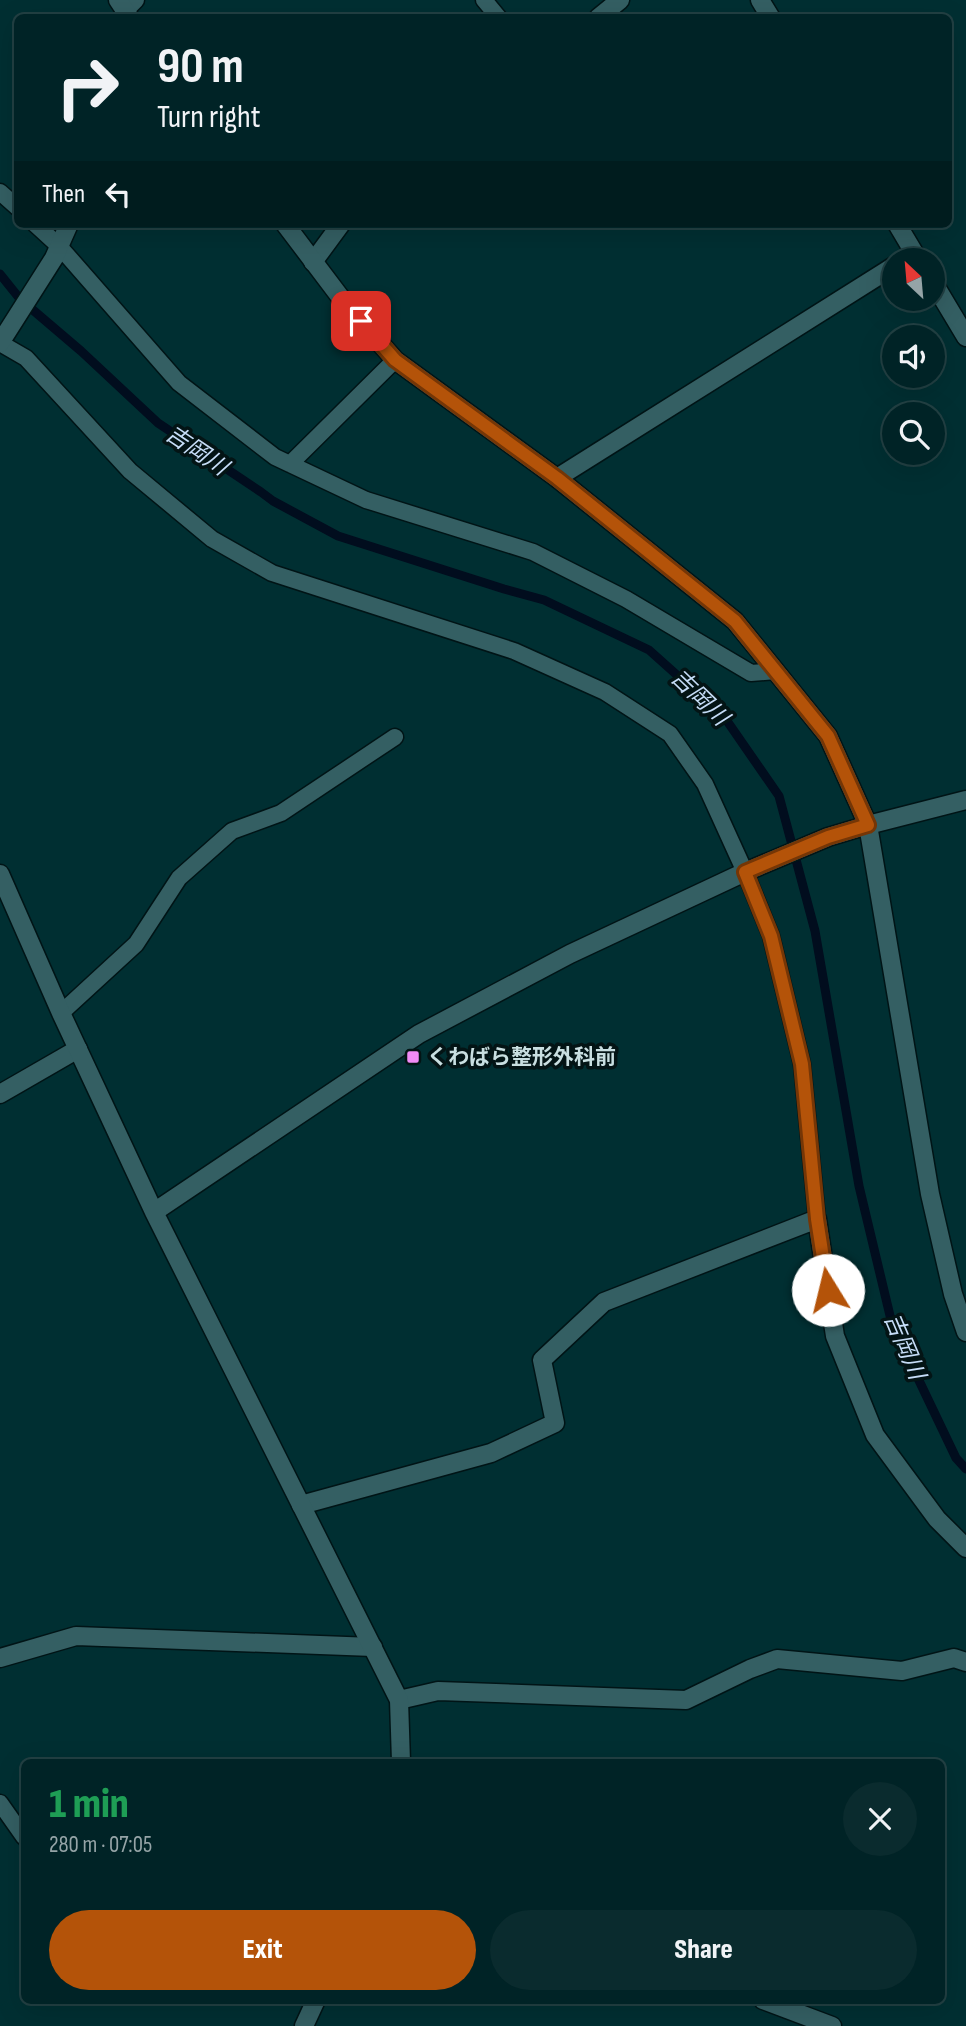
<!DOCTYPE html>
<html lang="en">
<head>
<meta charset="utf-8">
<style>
  :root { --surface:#002326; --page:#0a2b2e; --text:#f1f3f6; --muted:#95a4a7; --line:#224043; --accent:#b45309 }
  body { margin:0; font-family:"Sofia Sans Condensed","Noto Sans JP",sans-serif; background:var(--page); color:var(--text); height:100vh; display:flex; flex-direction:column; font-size:26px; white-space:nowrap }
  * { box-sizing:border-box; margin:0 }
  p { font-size:23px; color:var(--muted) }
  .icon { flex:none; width:38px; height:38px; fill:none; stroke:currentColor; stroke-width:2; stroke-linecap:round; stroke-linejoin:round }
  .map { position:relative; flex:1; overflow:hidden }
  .drawer { position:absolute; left:21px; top:1759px; width:924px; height:245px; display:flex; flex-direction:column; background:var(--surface); border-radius:10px; box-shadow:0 7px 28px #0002,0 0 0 2px var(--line) }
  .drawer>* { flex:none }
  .top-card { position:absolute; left:14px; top:14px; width:938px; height:214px; border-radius:10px; box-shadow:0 7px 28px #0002,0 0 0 2px var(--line); background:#002326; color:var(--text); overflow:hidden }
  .needle { width:46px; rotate:334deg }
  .buttons { position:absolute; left:882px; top:248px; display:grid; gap:14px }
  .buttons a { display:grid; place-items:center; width:63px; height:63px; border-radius:50%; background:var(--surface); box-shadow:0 7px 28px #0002,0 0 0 2px var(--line); font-size:35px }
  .pin { position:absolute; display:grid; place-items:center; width:60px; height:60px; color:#fff; margin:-30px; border-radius:14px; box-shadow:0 4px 10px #0006 }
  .me { position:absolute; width:77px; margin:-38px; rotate:351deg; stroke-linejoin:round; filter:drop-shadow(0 0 5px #0008) }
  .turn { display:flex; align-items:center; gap:24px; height:147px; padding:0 28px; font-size:32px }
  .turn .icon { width:91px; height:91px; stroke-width:2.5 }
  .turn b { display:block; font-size:49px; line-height:60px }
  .then { display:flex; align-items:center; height:66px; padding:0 28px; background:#0003; gap:14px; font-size:26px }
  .round { display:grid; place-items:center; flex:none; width:74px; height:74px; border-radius:37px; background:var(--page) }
  .head { display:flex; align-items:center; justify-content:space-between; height:119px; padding:0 28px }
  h1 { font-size:42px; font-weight:800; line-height:52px; color:#1e9e55 }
  .button { display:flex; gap:14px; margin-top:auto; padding:14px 28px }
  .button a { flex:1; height:80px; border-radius:42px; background:var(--accent); color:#fff; font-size:28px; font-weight:800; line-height:80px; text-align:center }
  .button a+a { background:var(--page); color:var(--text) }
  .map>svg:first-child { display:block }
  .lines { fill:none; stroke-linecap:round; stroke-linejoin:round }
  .stream { stroke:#010d1e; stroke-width:9 }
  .lane-casing { stroke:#001416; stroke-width:19 }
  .street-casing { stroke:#001416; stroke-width:21 }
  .secondary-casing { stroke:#001416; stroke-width:21 }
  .lane { stroke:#345f63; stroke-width:16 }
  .street { stroke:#345f63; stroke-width:18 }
  .secondary { stroke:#345f63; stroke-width:18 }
  .route-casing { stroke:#753606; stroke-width:18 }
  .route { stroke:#b45309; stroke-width:12 }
  .poi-dot { fill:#f08bf6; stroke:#031415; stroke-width:2.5 }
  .labels { text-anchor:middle; stroke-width:7; stroke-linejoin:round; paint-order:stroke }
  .poi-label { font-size:21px; font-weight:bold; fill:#c9dfe1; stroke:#031415; text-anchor:start }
  .water-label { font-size:23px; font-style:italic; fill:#c6ddf7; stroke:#031415 }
</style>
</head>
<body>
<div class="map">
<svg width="966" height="2026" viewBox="0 0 966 2026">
  <rect width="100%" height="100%" fill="#002f32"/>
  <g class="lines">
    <path class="stream" d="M 0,274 L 20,299 L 81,351 L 158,423 L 261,492 L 273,501 L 338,536 L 504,589 L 544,600 L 649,650 L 725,718 L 779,796 L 815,931 L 859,1186 L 892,1324 L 956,1458 L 966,1469"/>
    <defs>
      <path id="lane" d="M 484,0 L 499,18
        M 125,11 L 136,0
        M 0,192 L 18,208
        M 35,224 L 59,246 L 179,383 L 275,457 L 366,500 L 533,552 L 626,599 L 751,673 L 776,671
        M 0,343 L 26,358 L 130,471 L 212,539 L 272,573 L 514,651 L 605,692 L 670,734 L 705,784 L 745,872 L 771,936 L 802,1064 L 817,1219
        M 290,464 L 395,360
        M 61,1013 L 136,944 L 179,878 L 232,831 L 281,813 L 395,737
        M 0,1803 L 24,1837"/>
      <path id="street" d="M 760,0 L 771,18
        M 598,18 L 620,0
        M 897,224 L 919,261
        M 313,262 L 341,224
        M 933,282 L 966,337
        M 557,478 L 894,266
        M 0,1094 L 78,1049
        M 301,1505 L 491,1453 L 555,1423 L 542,1360 L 604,1302 L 817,1219 L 835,1336 L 875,1435 L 937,1519 L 966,1548
        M 0,1658 L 76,1636 L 373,1647
        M 399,1700 L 438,1691 L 686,1700 L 750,1669 L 777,1659 L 902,1671 L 954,1658 L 966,1662
        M 763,2000 L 832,2026"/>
      <path id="secondary" d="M 118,0 L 130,18
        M 285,224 L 344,302 L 395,360 L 557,478 L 735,621 L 828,736 L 868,825 L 930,1194 L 953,1294 L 966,1332
        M 0,343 L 54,258 L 69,224
        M 0,874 L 61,1013 L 154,1212 L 399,1700 L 401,1762
        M 154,1212 L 419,1034 L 570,954 L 745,872 L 828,837 L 868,825 L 966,800
        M 304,2026 L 316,2000"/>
    </defs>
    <use href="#lane" class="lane-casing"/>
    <use href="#street" class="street-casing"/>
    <use href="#secondary" class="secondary-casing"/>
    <use href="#lane" class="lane"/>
    <use href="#street" class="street"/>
    <use href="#secondary" class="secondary"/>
  </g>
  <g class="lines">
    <defs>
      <path id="route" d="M 361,321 L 395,360 L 557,478 L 735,621 L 828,736 L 868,825 L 828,837 L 745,872 L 771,936 L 802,1064 L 817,1219 L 828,1290"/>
    </defs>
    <use href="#route" class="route-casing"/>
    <use href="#route" class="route"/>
  </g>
  <rect class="poi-dot" x="406" y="1050" width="14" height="14" rx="3.5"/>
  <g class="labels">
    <g class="poi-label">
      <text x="427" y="1064">くわばら整形外科前</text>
    </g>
    <g class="water-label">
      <text transform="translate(197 450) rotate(34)" y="8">吉岡川</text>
      <text transform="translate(700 697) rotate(44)" y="8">吉岡川</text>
      <text transform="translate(905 1346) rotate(67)" y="8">吉岡川</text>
    </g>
  </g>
</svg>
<div class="buttons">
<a><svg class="needle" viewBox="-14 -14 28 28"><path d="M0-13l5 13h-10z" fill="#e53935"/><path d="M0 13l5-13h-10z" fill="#95a4a7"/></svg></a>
<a><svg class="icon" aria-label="sound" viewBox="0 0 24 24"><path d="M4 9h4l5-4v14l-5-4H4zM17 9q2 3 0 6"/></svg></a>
<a><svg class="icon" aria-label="search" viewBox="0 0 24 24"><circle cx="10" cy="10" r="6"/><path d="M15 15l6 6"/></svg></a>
</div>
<div class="pin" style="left:361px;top:321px;background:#d93025"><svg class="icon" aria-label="arrive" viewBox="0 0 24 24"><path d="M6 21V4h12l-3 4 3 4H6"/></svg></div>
<svg class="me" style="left:828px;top:1290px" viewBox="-20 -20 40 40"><circle r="19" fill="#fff"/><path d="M0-13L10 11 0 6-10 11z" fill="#b45309"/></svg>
<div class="top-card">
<div class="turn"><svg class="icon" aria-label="right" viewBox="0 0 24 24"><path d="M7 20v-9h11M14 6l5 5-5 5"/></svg><div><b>90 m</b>Turn right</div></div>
<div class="then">Then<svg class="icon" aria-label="left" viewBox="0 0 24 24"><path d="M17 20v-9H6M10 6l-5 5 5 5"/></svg></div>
</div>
<section class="drawer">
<div class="head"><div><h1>1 min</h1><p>280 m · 07:05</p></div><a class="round"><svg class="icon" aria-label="close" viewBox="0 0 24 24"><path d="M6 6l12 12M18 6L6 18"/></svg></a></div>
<div class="button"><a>Exit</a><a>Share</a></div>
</section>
</div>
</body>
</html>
